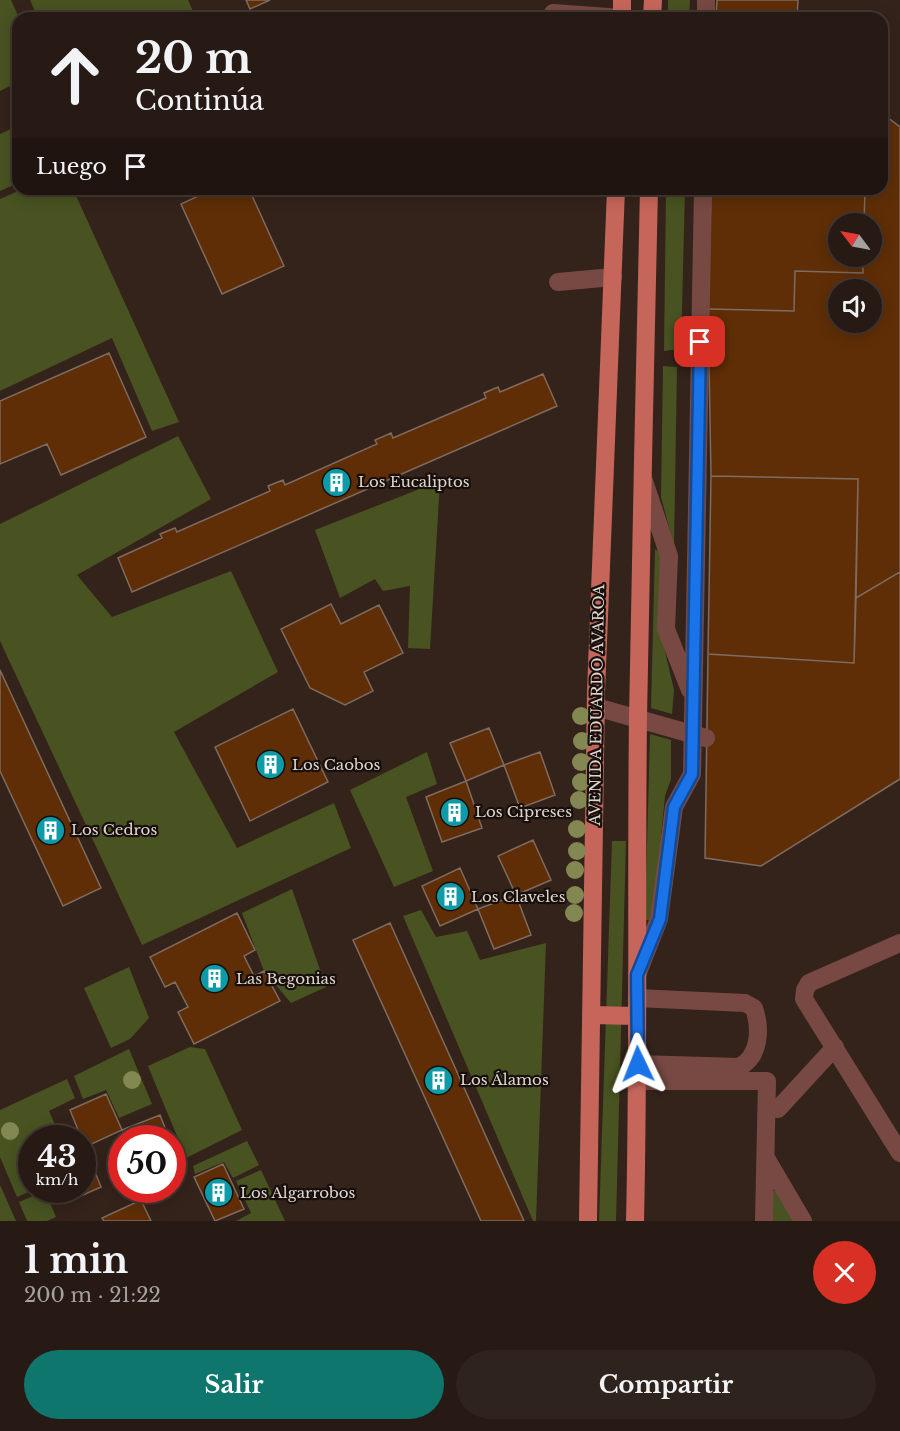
<!DOCTYPE html>
<html lang="es">
<head>
<meta charset="utf-8">
<style>
  :root { --surface:#271a14; --page:#2f231d; --text:#f1f3f6; --muted:#a4a1a0; --line:#433834; --accent:#0f766e }
  body { margin:0; font-family:"Libre Baskerville",serif; background:var(--page); color:var(--text); height:100vh; display:flex; flex-direction:column; font-size:22px; white-space:nowrap }
  * { box-sizing:border-box; margin:0 }
  p { font-size:20px; color:var(--muted) }
  .icon { flex:none; width:33px; height:33px; fill:none; stroke:currentColor; stroke-width:2; stroke-linecap:round; stroke-linejoin:round }
  .map { position:relative; height:1221px; overflow:hidden }
  .sheet { display:flex; flex-direction:column; background:var(--surface); flex:1 }
  .sheet>* { flex:none }
  .top-card { position:absolute; left:12px; top:12px; width:876px; height:183px; border-radius:18px; box-shadow:0 3px 15px #0003,0 0 0 2px var(--line); background:#271a14; color:var(--text); overflow:hidden }
  .needle { width:39px; rotate:302deg }
  .buttons { position:absolute; left:828px; top:213px; display:grid; gap:12px }
  .buttons a { display:grid; place-items:center; width:54px; height:54px; border-radius:50%; background:var(--surface); box-shadow:0 3px 15px #0003,0 0 0 2px var(--line); font-size:30px }
  .speed { position:absolute; left:18px; top:1125px; display:flex; gap:12px; font-size:30px; font-weight:700; text-align:center }
  .speed>* { display:grid; place-content:center; width:78px; height:78px; border-radius:50%; background:var(--surface); box-shadow:0 3px 15px #0003,0 0 0 2px var(--line); line-height:1 }
  .speed small { font-size:15px; font-weight:400 }
  .speed .limit { border:9px solid #d22; background:#fff; color:#111 }
  .pin { position:absolute; display:grid; place-items:center; width:51px; height:51px; color:#fff; margin:-26px; border-radius:12px; box-shadow:0 3px 9px #0006 }
  .me { position:absolute; width:66px; margin:-33px; rotate:358deg; stroke-linejoin:round; filter:drop-shadow(0 0 4px #0008) }
  .turn { display:flex; align-items:center; gap:21px; height:126px; padding:0 24px; font-size:27px }
  .turn .icon { width:78px; height:78px; stroke-width:2.5 }
  .turn b { display:block; font-size:42px; line-height:51px }
  .then { display:flex; align-items:center; height:57px; padding:0 24px; background:#0003; gap:12px; font-size:22px }
  .round { display:grid; place-items:center; flex:none; width:63px; height:63px; border-radius:32px; background:var(--page) }
  .summary { display:flex; align-items:center; justify-content:space-between; height:102px; padding:0 24px }
  h1 { font-size:36px; font-weight:800; line-height:45px }
  .button { display:flex; gap:12px; margin-top:auto; padding:12px 24px }
  .button a { flex:1; height:69px; border-radius:36px; background:var(--accent); color:#fff; font-size:24px; font-weight:800; line-height:69px; text-align:center }
  .button a+a { background:var(--page); color:var(--text) }
  .map>svg:first-child { display:block }
  .green { fill:#485321 }
  .building { fill:#5f2e06; stroke:#7f6b5f; stroke-width:1.5; fill-rule:evenodd }
  .lines { fill:none; stroke-linecap:round; stroke-linejoin:round }
  .minor { stroke:#784943; stroke-width:18 }
  .major { stroke:#c6665b; stroke-width:18 }
  .tree { fill:#838752 }
  .route-casing { stroke:#114b97; stroke-width:15 }
  .route { stroke:#1a73e8; stroke-width:10 }
  .labels { text-anchor:middle; stroke-width:4.5; stroke-linejoin:round; paint-order:stroke }
  .poi-label { font-size:15px; fill:#e0d4ce; stroke:#160f0b; text-anchor:start }
  .street-label { font-size:15px; fill:#e0d4ce; stroke:#160f0b }
</style>
</head>
<body>
<div class="map">
<svg width="900" height="1221" viewBox="0 0 900 1221">
  <rect width="100%" height="100%" fill="#34231a"/>
  <path class="green" d="M 0,0 L 11,0 L 19,18 L 18,82 L 0,91 Z
    M 30,0 L 188,0 L 196,18 L 38,18 Z
    M 668,0 L 690,0 L 689,18 L 668,18 Z
    M 18,126 L 18,183 L 0,191 L 0,134 Z
    M 23,189 L 73,189 L 179,422 L 152,431 L 112,338 L 0,391 L 0,199 Z
    M 666,189 L 685,189 L 681,349 L 664,351 Z
    M 663,366 L 677,367 L 674,546 L 661,497 Z
    M 178,436 L 211,499 L 77,575 L 112,617 L 231,571 L 278,672 L 174,732 L 237,848 L 334,803 L 351,848 L 142,945 L 0,641 L 0,524 Z
    M 440,481 L 430,649 L 408,648 L 410,586 L 383,591 L 375,579 L 340,598 L 315,530 Z
    M 655,549 L 660,552 L 663,566 L 664,647 L 674,690 L 672,714 L 651,708 Z
    M 650,734 L 671,740 L 671,779 L 665,796 L 653,917 L 649,920 L 645,920 Z
    M 427,752 L 437,784 L 406,797 L 433,871 L 394,887 L 350,790 Z
    M 612,841 L 626,841 L 616,1221 L 599,1221 Z
    M 292,889 L 326,987 L 291,1003 L 264,971 L 242,913 Z
    M 421,910 L 436,937 L 467,931 L 480,960 L 546,943 L 536,1221 L 533,1221 L 403,916 Z
    M 129,967 L 149,1018 L 130,1039 L 111,1048 L 84,988 Z
    M 190,1047 L 205,1049 L 242,1130 L 186,1158 L 148,1066 Z
    M 129,1049 L 152,1104 L 119,1118 L 106,1090 L 83,1099 L 74,1076 Z
    M 67,1079 L 75,1098 L 49,1111 L 61,1138 L 32,1138 L 31,1157 L 23,1161 L 33,1190 L 17,1197 L 0,1157 L 0,1110 Z
    M 247,1141 L 259,1165 L 233,1178 L 224,1162 L 195,1174 L 193,1166 Z
    M 261,1170 L 285,1221 L 236,1221 L 251,1213 L 236,1181 Z
    M 0,1185 L 16,1221 L 0,1221 Z
    M 777,1190 L 795,1221 L 766,1221 L 767,1194 Z
    M 45,1191 L 56,1217 L 47,1221 L 27,1221 L 19,1202 Z"/>
  <path class="building" d="M 246,0 L 270,0 L 250,9 Z
    M 717,0 L 798,0 L 797,18 L 716,18 Z
    M 882,113 L 900,127 L 900,572 L 856,598 L 858,479 L 711,476 L 708,309 L 794,311 L 795,271 L 863,273 L 863,256 L 872,256 L 872,224 L 864,224 L 865,189 L 882,189 ZM 838,290 L 872,290 L 872,322 L 838,322 Z
    M 213,189 L 249,189 L 284,266 L 222,294 L 181,204 Z
    M 711,189 L 865,189 L 864,224 L 838,224 L 838,256 L 863,256 L 863,273 L 795,271 L 794,311 L 708,309 Z
    M 109,353 L 146,437 L 61,475 L 47,444 L 0,464 L 0,401 Z
    M 543,374 L 557,406 L 132,592 L 118,558 L 162,538 L 160,534 L 175,528 L 177,532 L 270,491 L 268,486 L 283,480 L 285,485 L 377,444 L 375,440 L 391,433 L 393,438 L 486,398 L 484,393 L 498,387 L 500,392 Z
    M 711,476 L 858,479 L 854,663 L 708,654 Z
    M 900,572 L 900,779 L 761,866 L 705,858 L 708,654 L 854,663 L 856,598 Z
    M 331,604 L 341,624 L 379,605 L 403,653 L 364,672 L 373,691 L 345,705 L 310,688 L 281,629 Z
    M 0,670 L 101,888 L 63,906 L 0,771 Z
    M 293,709 L 328,782 L 250,821 L 215,747 Z
    M 489,728 L 504,765 L 466,781 L 450,743 Z
    M 540,752 L 555,795 L 520,808 L 504,765 Z
    M 466,781 L 482,828 L 442,842 L 426,797 Z
    M 533,840 L 551,880 L 516,895 L 498,856 Z
    M 460,868 L 478,909 L 440,926 L 422,886 Z
    M 516,895 L 531,935 L 494,949 L 478,909 Z
    M 237,913 L 255,950 L 244,956 L 254,976 L 264,971 L 280,1001 L 194,1044 L 178,1012 L 188,1007 L 175,982 L 165,987 L 150,957 Z
    M 390,923 L 524,1221 L 481,1221 L 353,940 Z
    M 106,1094 L 122,1130 L 85,1147 L 70,1110 Z
    M 160,1115 L 169,1138 L 125,1138 L 122,1130 Z
    M 85,1147 L 101,1187 L 67,1202 L 62,1190 L 82,1190 Z
    M 223,1164 L 244,1209 L 215,1221 L 194,1177 Z
    M 141,1200 L 151,1221 L 104,1221 L 102,1218 Z"/>
  <g class="lines">
    <path class="minor" d="M 553,13 L 622,18
      M 706,18 L 706,0
      M 558,282 L 613,277
      M 644,481 L 669,556 L 666,629 L 690,690
      M 596,707 L 706,738
      M 900,943 L 809,983 L 805,990 L 804,999 L 900,1153
      M 637,975 L 659,919 L 674,807 L 692,774 L 703,189
      M 637,998 L 745,1003 L 754,1008 C 761,1029 760,1057 739,1067 L 638,1064
      M 638,1081 L 767,1081 L 764,1221
      M 778,1109 L 835,1047
      M 766,1158 L 803,1221"/>
    <path class="major" d="M 622,18 L 622,0
      M 652,18 L 653,0
      M 592,1015 L 636,1016
      M 588,1221 L 596,692 L 616,189
      M 635,1221 C 639,1053 636,886 638,718 C 640,542 646,365 649,189"/>
  </g>
  <g class="tree">
    <circle cx="581" cy="716" r="9"/>
    <circle cx="582" cy="741" r="9"/>
    <circle cx="581" cy="762" r="9"/>
    <circle cx="581" cy="782" r="9"/>
    <circle cx="579" cy="800" r="9"/>
    <circle cx="577" cy="829" r="9"/>
    <circle cx="577" cy="851" r="9"/>
    <circle cx="575" cy="870" r="9"/>
    <circle cx="575" cy="895" r="9"/>
    <circle cx="574" cy="913" r="9"/>
    <circle cx="132" cy="1080" r="9"/>
    <circle cx="10" cy="1131" r="9"/>
  </g>
  <g class="lines">
    <defs>
      <path id="route" d="M 638,1064 L 637,975 L 660,919 L 674,807 L 692,774 L 700,342"/>
    </defs>
    <use href="#route" class="route-casing"/>
    <use href="#route" class="route"/>
  </g>
  <defs>
    <symbol id="building-disc" viewBox="-11 -11 22 22"><circle r="9.5" fill="#0f9aa8" stroke="#160f0b"/><path d="M-4-6H4V6H1V3H-1V6H-4ZM-2.5-4.3h1.7v1.8h-1.7ZM.8-4.3h1.7v1.8H.8ZM-2.5-1h1.7V.8h-1.7ZM.8-1h1.7V.8H.8Z" fill="#fff"/></symbol>
  </defs>
  <g fill-rule="evenodd">
    <use href="#building-disc" x="320" y="466" width="33" height="33"/>
    <use href="#building-disc" x="254" y="748" width="33" height="33"/>
    <use href="#building-disc" x="438" y="796" width="33" height="33"/>
    <use href="#building-disc" x="34" y="814" width="33" height="33"/>
    <use href="#building-disc" x="434" y="880" width="33" height="33"/>
    <use href="#building-disc" x="198" y="962" width="33" height="33"/>
    <use href="#building-disc" x="422" y="1064" width="33" height="33"/>
    <use href="#building-disc" x="202" y="1176" width="33" height="33"/>
  </g>
  <g class="labels">
    <g class="poi-label">
      <text x="358" y="487">Los Eucaliptos</text>
      <text x="292" y="770">Los Caobos</text>
      <text x="475" y="817">Los Cipreses</text>
      <text x="71" y="835">Los Cedros</text>
      <text x="471" y="902">Los Claveles</text>
      <text x="236" y="984">Las Begonias</text>
      <text x="460" y="1085">Los Álamos</text>
      <text x="240" y="1198">Los Algarrobos</text>
    </g>
    <g class="street-label">
      <text transform="translate(597 705) rotate(-89)" y="5">AVENIDA EDUARDO AVAROA</text>
    </g>
  </g>
</svg>
<div class="buttons">
<a><svg class="needle" viewBox="-14 -14 28 28"><path d="M0-13l5 13h-10z" fill="#e53935"/><path d="M0 13l5-13h-10z" fill="#a4a1a0"/></svg></a>
<a><svg class="icon" aria-label="sound" viewBox="0 0 24 24"><path d="M4 9h4l5-4v14l-5-4H4zM17 9q2 3 0 6"/></svg></a>
</div>
<div class="speed"><div>43<small>km/h</small></div><div class="limit">50</div></div>
<div class="pin" style="left:700px;top:342px;background:#d93025"><svg class="icon" aria-label="arrive" viewBox="0 0 24 24"><path d="M6 21V4h12l-3 4 3 4H6"/></svg></div>
<svg class="me" style="left:638px;top:1064px" viewBox="-20 -20 40 40"><path d="M0-17L14 15 0 8-14 15z" fill="#1a73e8" stroke="#fff" stroke-width="4"/></svg>
<div class="top-card">
<div class="turn"><svg class="icon" aria-label="ahead" viewBox="0 0 24 24"><path d="M12 20V5M6 11l6-6 6 6"/></svg><div><b>20 m</b>Continúa</div></div>
<div class="then">Luego<svg class="icon" aria-label="arrive" viewBox="0 0 24 24"><path d="M6 21V4h12l-3 4 3 4H6"/></svg></div>
</div>
</div>
<section class="sheet">
<div class="summary"><div><h1>1 min</h1><p>200 m · 21:22</p></div><a class="round" style="background:#d93025;color:#fff"><svg class="icon" aria-label="close" viewBox="0 0 24 24"><path d="M6 6l12 12M18 6L6 18"/></svg></a></div>
<div class="button"><a>Salir</a><a>Compartir</a></div>
</section>
</body>
</html>
